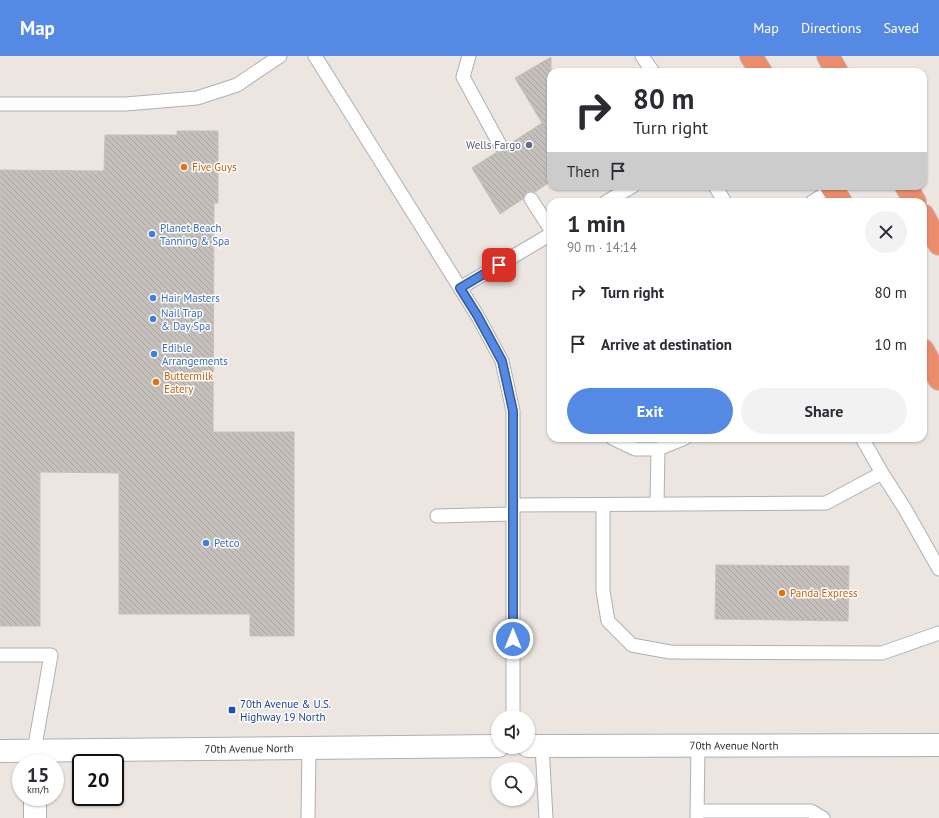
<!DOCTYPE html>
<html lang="en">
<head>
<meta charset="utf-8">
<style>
  :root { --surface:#fff; --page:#f2f2f3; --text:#2b2b33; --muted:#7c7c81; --accent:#558ae4 }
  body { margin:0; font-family:"PT Sans",sans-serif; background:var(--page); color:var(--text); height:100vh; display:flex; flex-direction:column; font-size:15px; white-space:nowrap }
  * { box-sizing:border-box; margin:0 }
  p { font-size:13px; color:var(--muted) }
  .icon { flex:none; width:22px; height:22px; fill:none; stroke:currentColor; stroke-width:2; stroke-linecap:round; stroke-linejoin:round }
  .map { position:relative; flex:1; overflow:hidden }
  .drawer { position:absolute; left:547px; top:142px; width:380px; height:244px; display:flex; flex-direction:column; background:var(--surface); border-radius:12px; box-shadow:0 1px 3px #0004 }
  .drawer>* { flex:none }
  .hud { position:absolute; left:547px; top:12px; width:380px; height:122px; border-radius:12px; box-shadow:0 1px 3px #0004; background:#fff; color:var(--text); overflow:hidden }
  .buttons { position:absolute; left:491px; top:654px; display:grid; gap:8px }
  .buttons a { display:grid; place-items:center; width:44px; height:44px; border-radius:50%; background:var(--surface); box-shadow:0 1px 3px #0004; font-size:20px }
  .speed { position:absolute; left:12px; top:698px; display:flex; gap:8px; font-size:20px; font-weight:700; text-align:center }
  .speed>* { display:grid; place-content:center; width:52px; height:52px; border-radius:50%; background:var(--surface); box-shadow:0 1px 3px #0004; line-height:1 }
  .speed small { font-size:10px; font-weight:400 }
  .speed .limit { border:2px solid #111; border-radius:6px; background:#fff; color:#111 }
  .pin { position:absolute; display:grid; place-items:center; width:34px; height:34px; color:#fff; margin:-17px; border-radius:8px; box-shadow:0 2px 6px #0006 }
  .me { position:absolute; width:44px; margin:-22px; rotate:0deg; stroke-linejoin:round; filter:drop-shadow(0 0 3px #0008) }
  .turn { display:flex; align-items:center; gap:14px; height:84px; padding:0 20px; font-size:18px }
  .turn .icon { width:52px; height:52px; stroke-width:2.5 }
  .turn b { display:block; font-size:28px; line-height:34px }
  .then { display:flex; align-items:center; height:38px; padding:0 20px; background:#0003; gap:8px; font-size:15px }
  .round { display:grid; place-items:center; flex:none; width:42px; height:42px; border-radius:21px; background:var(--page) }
  .summary { display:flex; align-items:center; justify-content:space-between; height:68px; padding:0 20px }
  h1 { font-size:24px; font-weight:700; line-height:30px }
  .action { display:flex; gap:8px; margin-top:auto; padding:8px 20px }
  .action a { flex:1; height:46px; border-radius:24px; background:var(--accent); color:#fff; font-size:16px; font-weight:700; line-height:46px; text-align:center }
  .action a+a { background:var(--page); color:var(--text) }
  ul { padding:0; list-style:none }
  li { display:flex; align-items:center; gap:12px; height:52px; padding:0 20px }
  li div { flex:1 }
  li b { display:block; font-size:15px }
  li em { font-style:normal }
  header { display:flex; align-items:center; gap:24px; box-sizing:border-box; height:56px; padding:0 20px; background:var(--accent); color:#fff }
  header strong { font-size:19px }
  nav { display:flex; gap:22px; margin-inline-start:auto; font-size:14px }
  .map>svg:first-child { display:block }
  .building { fill:url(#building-back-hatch); stroke:#c7c0ba }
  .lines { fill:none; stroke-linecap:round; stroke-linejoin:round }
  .lane-casing { stroke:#adb0b7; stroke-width:15 }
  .street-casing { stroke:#adb0b7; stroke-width:24 }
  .secondary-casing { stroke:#adb0b7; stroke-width:24 }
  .highway-casing { stroke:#c4c4c4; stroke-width:24 }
  .lane { stroke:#fff; stroke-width:13 }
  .street { stroke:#fff; stroke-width:22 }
  .secondary { stroke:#fff; stroke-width:22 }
  .highway { stroke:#eb8c6c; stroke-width:22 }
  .route-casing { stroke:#375a94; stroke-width:10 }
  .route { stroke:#558ae4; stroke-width:7 }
  .service-dot { fill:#5c6f8a; stroke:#fff; stroke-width:1.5 }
  .food-dot { fill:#e8710a; stroke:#fff; stroke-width:1.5 }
  .shop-dot { fill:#3f7fe0; stroke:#fff; stroke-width:1.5 }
  .transit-dot { fill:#1a4fb4; stroke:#fff; stroke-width:1.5 }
  .labels { text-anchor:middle; stroke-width:3; stroke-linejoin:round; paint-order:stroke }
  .service-label { font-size:11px; fill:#4e5e75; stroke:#fff; text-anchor:end }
  .food-label { font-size:11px; fill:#c56008; stroke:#fff; text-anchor:start }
  .shop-label { font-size:11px; fill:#366cbe; stroke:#fff; text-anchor:start }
  .transit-label { font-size:11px; fill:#164399; stroke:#fff; text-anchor:start }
  .street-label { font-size:11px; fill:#2c2c2c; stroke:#fff }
</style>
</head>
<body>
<header>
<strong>Map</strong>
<nav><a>Map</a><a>Directions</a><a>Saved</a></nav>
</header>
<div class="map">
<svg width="939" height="762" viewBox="0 0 939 762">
  <defs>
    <pattern id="building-back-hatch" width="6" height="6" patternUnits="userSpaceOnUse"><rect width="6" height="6" fill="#c5c0bb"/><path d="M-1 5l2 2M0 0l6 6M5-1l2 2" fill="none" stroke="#a9a5a1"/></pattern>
  </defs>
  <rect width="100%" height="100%" fill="#ece5e0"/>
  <path class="building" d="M 551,1 L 551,125 L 535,136 L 530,135 L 526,137 L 523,143 L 500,158 L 472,112 L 497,96 L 500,97 L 504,96 L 507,93 L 508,89 L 542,67 L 515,22 Z
    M 177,75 L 218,75 L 218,147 L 214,147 L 213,376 L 294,376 L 294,580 L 250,580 L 250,558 L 119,558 L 119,417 L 40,416 L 40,570 L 0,570 L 0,114 L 104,115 L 105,79 L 177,79 Z
    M 716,509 L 849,510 L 848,565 L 715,563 Z"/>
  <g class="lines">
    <defs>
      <path id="lane" d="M 315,0 L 477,259 L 502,305 L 513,355 L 513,661
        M 469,0 L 463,21 L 500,89
        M 642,0 L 653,16
        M 0,48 L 126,48 L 197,42 L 237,29 L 280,0
        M 715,130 L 725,146
        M 531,143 L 551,174
        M 606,146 L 633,130
        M 812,146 L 833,133
        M 460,232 L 551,178
        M 612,382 L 635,393 L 658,393 L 685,382
        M 882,417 L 905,453 L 939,513
        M 657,448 L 658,393
        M 513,449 L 826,447 L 882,417 L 862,382
        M 603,449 L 603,535 L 608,565 L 632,589 L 670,596 L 882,597 L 939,577
        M 437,460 L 513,458
        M 0,599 L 51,599 L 34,695
        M 542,690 L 546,762
        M 697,755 L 811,755 L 823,762
        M 308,762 L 309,692
        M 697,762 L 698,689"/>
      <path id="street" d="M 35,741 L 35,762"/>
      <g id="secondary">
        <path id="s1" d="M 528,690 L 939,689"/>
        <path id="s2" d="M 0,695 L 498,690"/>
      </g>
      <path id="highway" d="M 751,0 L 761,16
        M 828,0 L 837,16
        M 831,130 L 841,146
        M 906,130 L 915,146
        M 923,159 L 939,188
        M 923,294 L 939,323"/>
    </defs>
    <use href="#lane" class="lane-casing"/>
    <use href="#street" class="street-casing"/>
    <use href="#secondary" class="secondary-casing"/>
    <use href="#highway" class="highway-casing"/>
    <use href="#lane" class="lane"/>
    <use href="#street" class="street"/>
    <use href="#secondary" class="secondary"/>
    <use href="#highway" class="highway"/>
  </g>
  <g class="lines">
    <defs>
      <path id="route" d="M 499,209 L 460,232 L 477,259 L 502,305 L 513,355 L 513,583"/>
    </defs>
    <use href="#route" class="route-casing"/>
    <use href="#route" class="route"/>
  </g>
  <circle class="service-dot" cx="529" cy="89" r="4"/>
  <g class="food-dot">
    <circle cx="184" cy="111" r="4"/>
    <circle cx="156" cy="326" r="4"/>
    <circle cx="782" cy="537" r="4"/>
  </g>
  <g class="shop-dot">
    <circle cx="152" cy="178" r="4"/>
    <circle cx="153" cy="242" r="4"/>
    <circle cx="153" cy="263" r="4"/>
    <circle cx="154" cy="298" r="4"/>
    <circle cx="206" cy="487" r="4"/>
  </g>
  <rect class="transit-dot" x="228" y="650" width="8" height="8" rx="2"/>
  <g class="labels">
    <g class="service-label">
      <text x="521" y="93">Wells Fargo</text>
    </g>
    <g class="food-label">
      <text x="192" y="115">Five Guys</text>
      <text x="164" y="324">Buttermilk<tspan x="164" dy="13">Eatery</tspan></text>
      <text x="790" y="541">Panda Express</text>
    </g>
    <g class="shop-label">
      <text x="160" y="176">Planet Beach<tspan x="160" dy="13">Tanning &amp; Spa</tspan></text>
      <text x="161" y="246">Hair Masters</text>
      <text x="161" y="261">Nail Trap<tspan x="161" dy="13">&amp; Day Spa</tspan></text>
      <text x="162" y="296">Edible<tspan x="162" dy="13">Arrangements</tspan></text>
      <text x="214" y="491">Petco</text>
    </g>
    <g class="transit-label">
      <text x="240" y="652">70th Avenue &amp; U.S.<tspan x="240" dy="13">Highway 19 North</tspan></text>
    </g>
    <g class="street-label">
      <text dy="4" stroke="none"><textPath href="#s1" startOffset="206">70th Avenue North</textPath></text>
      <text dy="4" stroke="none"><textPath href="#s2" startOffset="249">70th Avenue North</textPath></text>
    </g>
  </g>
</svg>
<div class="buttons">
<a><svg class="icon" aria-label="sound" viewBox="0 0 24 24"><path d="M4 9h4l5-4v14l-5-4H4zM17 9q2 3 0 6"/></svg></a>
<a><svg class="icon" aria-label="search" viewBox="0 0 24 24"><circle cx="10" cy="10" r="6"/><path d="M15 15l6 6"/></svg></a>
</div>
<div class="speed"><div>15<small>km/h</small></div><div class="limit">20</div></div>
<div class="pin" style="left:499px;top:209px;background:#d93025"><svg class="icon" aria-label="arrive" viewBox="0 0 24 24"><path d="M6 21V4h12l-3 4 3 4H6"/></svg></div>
<svg class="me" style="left:513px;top:583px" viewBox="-20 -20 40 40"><circle r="17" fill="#558ae4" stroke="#fff" stroke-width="3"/><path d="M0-11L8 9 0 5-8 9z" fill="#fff"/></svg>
<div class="hud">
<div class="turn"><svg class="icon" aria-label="right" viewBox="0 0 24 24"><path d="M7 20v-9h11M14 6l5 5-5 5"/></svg><div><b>80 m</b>Turn right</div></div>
<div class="then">Then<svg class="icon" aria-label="arrive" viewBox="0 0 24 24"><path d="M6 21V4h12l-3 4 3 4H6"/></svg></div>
</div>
<section class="drawer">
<div class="summary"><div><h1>1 min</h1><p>90 m · 14:14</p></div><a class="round"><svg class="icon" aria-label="close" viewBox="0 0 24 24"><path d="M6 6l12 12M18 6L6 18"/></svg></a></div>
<ul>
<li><svg class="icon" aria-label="right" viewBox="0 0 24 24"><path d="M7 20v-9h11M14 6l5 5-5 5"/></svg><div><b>Turn right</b></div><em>80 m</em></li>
<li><svg class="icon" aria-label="arrive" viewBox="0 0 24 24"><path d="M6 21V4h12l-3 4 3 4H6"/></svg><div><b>Arrive at destination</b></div><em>10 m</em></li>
</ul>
<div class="action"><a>Exit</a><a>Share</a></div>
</section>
</div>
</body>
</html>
